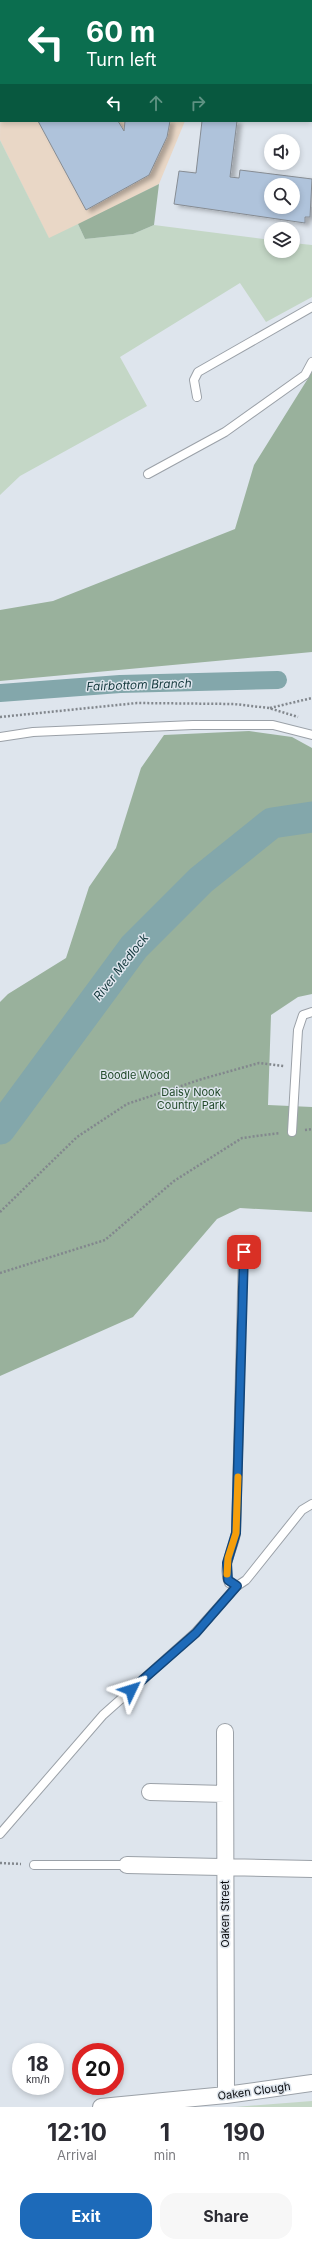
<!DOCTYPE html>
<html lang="en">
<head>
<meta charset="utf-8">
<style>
  :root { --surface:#fff; --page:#f7f7f7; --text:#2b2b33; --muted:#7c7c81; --accent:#1d6ab9 }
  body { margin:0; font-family:Inter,sans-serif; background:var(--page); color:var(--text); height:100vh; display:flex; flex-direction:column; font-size:15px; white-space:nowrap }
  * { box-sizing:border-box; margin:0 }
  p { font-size:13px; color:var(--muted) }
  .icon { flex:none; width:22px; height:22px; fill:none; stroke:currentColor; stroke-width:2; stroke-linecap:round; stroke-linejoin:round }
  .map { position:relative; height:2107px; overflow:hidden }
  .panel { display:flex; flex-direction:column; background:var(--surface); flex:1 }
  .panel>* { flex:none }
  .guide { position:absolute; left:0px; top:0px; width:312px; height:122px; box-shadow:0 2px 6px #0003; background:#0b6e4f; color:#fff; overflow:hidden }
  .buttons { position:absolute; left:264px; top:134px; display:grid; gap:8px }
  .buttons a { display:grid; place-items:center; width:36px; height:36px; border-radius:50%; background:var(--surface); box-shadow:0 2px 6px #0003; font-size:20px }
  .speed { position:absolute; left:12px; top:2043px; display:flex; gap:8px; font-size:20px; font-weight:700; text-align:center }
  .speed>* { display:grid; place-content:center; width:52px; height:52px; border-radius:50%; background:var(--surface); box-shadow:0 2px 6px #0003; line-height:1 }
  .speed small { font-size:10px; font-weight:400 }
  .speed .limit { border:6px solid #d22; background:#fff; color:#111 }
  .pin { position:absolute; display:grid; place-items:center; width:34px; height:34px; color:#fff; margin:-17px; border-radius:8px; box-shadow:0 2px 6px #0006 }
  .me { position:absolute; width:44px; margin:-22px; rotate:49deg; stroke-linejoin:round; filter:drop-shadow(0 0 3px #0008) }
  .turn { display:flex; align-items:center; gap:14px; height:84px; padding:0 20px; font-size:18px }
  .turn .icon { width:52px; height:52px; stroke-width:2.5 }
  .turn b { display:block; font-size:28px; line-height:34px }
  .lanes { display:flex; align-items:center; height:38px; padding:0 20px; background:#0003; justify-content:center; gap:20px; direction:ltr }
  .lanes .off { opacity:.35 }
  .eta { display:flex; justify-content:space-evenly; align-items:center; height:68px; text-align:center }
  .eta b { font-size:24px; font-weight:700; line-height:28px }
  .cta { display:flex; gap:8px; margin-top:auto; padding:8px 20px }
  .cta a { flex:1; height:46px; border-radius:16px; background:var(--accent); color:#fff; font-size:16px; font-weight:700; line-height:46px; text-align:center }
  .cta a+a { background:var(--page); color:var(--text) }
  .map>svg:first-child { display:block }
  .industrial { fill:#e9d7c6 }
  .green { fill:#c4d7c6 }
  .forest { fill:#99b19c }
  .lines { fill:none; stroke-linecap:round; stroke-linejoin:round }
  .canal { stroke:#83a7ab; stroke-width:18 }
  .river { stroke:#83a7ab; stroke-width:31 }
  .building { fill:#afc3db; stroke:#868c93; fill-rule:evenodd; filter:url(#shadow) }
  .lane-casing { stroke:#9ba1a8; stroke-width:10 }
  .street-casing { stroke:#9ba1a8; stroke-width:18 }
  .path { stroke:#82878d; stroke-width:2.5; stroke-dasharray:2 2; stroke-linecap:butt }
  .lane { stroke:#fff; stroke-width:8 }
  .street { stroke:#fff; stroke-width:16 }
  .route-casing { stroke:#134578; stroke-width:10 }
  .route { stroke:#1d6ab9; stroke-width:7 }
  .slow { stroke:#f59e0b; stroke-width:7 }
  .labels { text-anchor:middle; stroke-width:3; stroke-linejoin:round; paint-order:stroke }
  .park-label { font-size:11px; fill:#21492a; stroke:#dee5ed }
  .street-label { font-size:11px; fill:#090b0e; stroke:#dee5ed }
  .water-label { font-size:12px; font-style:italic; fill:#13383c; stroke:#dee5ed }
</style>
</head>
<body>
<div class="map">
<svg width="312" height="2107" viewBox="0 0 312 2107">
  <defs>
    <filter id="shadow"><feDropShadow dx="4.5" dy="2.5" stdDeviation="2" flood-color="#0004"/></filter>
  </defs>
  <rect width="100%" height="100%" fill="#dee5ed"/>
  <path class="industrial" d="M 1,15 L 1,121 L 185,121 L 159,184 L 49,239 L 0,140 Z"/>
  <path class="green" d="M 0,140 L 49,238 L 78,224 L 85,239 L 133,234 L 154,225 L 271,240 L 271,251 L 293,251 L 293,243 L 312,245 L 312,297 L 266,322 L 240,283 L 120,357 L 147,406 L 20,476 L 0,495 Z
    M 312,2101 L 312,2107 L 235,2107 Z"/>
  <path class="forest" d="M 159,184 L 154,225 L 133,234 L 85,239 L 78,224 Z
    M 312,372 L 312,652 L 0,681 L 0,610 L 53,601 L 235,529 L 254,465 Z
    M 249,731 L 292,737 L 312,748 L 312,994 L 298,997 L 271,1015 L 268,1105 L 312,1107 L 312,1212 L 240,1208 L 217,1219 L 133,1317 L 0,1376 L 0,1002 L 8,994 L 66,958 L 89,887 L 116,848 L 141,768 L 164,735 Z"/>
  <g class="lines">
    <path class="canal" d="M 0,693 L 120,684 L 278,680"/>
    <path class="river" d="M 0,1129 L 134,947 L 201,880 L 272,823 L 312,817"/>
  </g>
  <path class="building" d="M 98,0 L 204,0 L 97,1 Z
    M 311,25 L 312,25 L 312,109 L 311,109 Z
    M 1,38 L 1,85 L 0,85 L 0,39 Z
    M 38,121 L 118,121 L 124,131 L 125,121 L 170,121 L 167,137 L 149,175 L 86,210 Z
    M 202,121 L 237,121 L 230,177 L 239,178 L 240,170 L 312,179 L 310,217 L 305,217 L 305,223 L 174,204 L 179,171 L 196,173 ZM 271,185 L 293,185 L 293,207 L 271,207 Z"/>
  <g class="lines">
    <defs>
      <path id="lane" d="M 197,397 L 194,380 L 198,372 L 312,307
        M 148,474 L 225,432 L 305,375 L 312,362
        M 0,737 L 33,732 L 193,725 L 273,725 L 312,735
        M 292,1132 L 298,1030 L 303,1015 L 312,1012
        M 243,1252 L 236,1533 C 234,1549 221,1566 229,1583 L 237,1586 L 246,1580 L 302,1510 L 312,1504
        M 0,1834 L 103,1715 L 195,1633 L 237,1586
        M 34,1865 L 127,1865"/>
      <path id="street" d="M 8,1 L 10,0
        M 225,1732 L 226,2095
        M 150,1792 L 225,1794
        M 127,1865 L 312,1869
        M 101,2107 L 226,2095 L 312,2083"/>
    </defs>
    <use href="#lane" class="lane-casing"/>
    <use href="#street" class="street-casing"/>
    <path class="path" d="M 270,708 L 312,698
      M 0,717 L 137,703 L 234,704 L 269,708 L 298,717
      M 305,1130 L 312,1129
      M 0,1212 L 77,1137 L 127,1104 L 202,1079 L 259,1063 L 284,1066
      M 0,1273 L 105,1240 L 174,1181 L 242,1138 L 280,1133
      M 0,1863 L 21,1864"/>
    <use href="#lane" class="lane"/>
    <use href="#street" class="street"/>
  </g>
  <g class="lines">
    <defs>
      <path id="route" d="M 131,1690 L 196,1633 L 237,1586 L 228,1580 L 227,1563 L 236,1533 L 244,1252"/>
    </defs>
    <use href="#route" class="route-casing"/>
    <use href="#route" class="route"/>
    <path class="slow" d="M 227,1574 L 228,1558 L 236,1533 L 238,1477"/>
  </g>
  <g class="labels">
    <g class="park-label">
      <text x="135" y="1079">Boodle Wood</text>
      <text x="191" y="1096">Daisy Nook<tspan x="191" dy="13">Country Park</tspan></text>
    </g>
    <g class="street-label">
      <text transform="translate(225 1914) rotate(-90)" y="4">Oaken Street</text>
      <text transform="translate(254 2091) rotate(-8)" y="4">Oaken Clough</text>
    </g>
    <g class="water-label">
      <text transform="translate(139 685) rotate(-2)" y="4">Fairbottom Branch</text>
      <text transform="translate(121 967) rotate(-52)" y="4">River Medlock</text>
    </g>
  </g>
</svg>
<div class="buttons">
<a><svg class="icon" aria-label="sound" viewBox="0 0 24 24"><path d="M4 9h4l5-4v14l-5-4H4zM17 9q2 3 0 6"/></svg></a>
<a><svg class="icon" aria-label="search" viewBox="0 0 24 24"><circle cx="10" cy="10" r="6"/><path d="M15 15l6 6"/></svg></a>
<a><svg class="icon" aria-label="layers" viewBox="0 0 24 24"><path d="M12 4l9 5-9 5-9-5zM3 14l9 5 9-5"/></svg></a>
</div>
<div class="speed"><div>18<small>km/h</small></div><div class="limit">20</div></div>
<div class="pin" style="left:244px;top:1252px;background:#d93025"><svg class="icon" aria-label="arrive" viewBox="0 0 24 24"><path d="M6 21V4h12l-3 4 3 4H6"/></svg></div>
<svg class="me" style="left:131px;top:1690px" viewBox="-20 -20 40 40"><path d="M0-17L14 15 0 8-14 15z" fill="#1d6ab9" stroke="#fff" stroke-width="4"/></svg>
<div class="guide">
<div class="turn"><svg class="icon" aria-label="left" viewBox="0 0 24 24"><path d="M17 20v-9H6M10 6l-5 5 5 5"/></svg><div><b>60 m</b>Turn left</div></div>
<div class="lanes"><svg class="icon" aria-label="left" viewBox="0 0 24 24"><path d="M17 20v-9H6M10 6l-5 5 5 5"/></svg><svg class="icon off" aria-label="ahead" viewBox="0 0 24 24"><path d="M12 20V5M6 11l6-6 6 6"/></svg><svg class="icon off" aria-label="right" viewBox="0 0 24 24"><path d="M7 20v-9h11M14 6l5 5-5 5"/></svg></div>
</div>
</div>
<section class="panel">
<div class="eta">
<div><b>12:10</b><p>Arrival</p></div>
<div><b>1</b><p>min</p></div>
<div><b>190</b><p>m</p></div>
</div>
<div class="cta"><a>Exit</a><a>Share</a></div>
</section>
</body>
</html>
